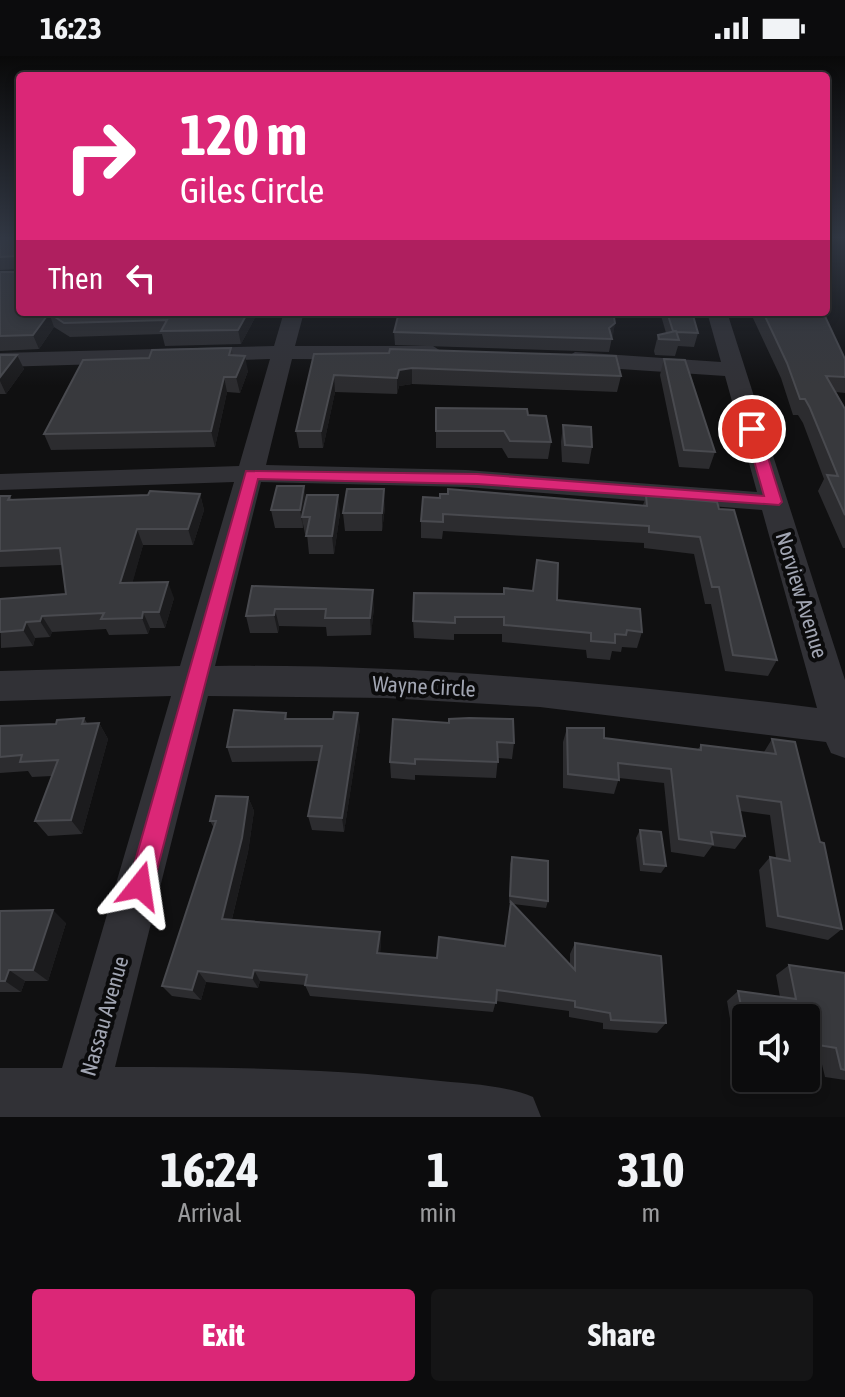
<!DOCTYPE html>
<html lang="en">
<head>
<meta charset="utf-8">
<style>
  :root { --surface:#0c0c0d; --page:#151516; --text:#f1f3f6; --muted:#9a9b9d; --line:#2c2c2e; --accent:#db2777 }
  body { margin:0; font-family:"Asap Condensed",sans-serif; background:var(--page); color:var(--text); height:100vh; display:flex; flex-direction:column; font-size:30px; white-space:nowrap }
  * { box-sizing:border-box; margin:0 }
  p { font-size:26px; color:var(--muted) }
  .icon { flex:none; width:44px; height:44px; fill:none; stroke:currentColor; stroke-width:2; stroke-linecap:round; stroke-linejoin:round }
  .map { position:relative; height:1061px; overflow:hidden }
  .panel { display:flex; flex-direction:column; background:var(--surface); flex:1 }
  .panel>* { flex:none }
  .top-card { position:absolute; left:16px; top:16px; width:814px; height:244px; border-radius:8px; box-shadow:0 4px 12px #0003,0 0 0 2px var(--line); background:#db2777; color:#fff; overflow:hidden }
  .controls { position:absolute; left:732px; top:948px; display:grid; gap:16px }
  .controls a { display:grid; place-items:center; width:88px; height:88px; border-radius:8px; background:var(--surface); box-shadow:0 4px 12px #0003,0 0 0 2px var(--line); font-size:40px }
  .pin { position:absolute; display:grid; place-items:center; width:68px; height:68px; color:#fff; margin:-34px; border:4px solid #fff; border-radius:50%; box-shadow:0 2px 8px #0007 }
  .me { position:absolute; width:88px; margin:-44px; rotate:15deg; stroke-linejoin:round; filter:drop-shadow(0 0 6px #0008) }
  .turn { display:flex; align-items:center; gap:28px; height:168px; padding:0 32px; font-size:36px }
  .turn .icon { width:104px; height:104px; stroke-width:2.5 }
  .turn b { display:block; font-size:56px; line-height:68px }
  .then { display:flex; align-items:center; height:76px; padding:0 32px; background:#0003; gap:16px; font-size:30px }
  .eta { display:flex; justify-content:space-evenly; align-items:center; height:136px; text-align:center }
  .eta b { font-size:48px; font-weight:700; line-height:56px }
  .action { display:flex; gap:16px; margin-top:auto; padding:16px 32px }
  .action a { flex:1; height:92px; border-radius:8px; background:var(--accent); color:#fff; font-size:32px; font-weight:700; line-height:92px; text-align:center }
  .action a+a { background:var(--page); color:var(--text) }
  .status { display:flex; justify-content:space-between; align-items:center; height:56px; padding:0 40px; background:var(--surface); direction:ltr }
  .status svg { height:22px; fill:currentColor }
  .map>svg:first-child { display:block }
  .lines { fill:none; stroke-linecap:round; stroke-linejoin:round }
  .minor { fill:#313136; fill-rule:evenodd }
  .wall { fill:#2c2c2f }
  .shaded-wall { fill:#1b1b1d }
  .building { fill:#38393d; stroke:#494a4f; stroke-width:2 }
  .route { fill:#db2777; stroke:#8e194d; stroke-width:2 }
  .labels { text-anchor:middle; stroke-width:8; stroke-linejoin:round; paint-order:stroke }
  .street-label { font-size:22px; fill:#a1a5b2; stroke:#0b0b0c }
</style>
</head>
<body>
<div class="status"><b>16:23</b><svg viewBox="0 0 49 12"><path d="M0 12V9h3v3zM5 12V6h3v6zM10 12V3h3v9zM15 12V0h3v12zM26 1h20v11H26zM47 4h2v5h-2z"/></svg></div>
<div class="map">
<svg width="845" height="1061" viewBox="0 0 845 1061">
  <rect width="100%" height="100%" fill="#101011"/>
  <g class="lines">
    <path class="minor" d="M 284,256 L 304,256 L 295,290 L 433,290 L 444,297 L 433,304 L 292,303 L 266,409 L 466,414 L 757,436 L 725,320 L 575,310 L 564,303 L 575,296 L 721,306 L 707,256 L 727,256 L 845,624 L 845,702 L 831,697 L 826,686 L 540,651 L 386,642 L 208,640 L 115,1011 C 221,1011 326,1012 431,1024 C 465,1028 501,1028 533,1041 L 541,1061 L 0,1061 L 0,1012 L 62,1012 L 171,640 L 0,645 L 0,615 L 180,610 L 234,426 L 0,434 L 0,418 L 239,410 L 270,303 L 0,311 L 0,297 L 274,290 ZM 261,426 L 466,431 L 762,454 L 817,652 C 616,627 417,608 215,610 Z"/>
  </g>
  <path class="wall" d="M 0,181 L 20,181 L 20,256 L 258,256 L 241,288 L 165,290 L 162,278 L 70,281 L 54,271 L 39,293 L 0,295 L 0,216 L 17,216 L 17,213 L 0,214 Z
    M 660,256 L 692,256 L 698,277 L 694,291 L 678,290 L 675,300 L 655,299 L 654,295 L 658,279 L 666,277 Z
    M 754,256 L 823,256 L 845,303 L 845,337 L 836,336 L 845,353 L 845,492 L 843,492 L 818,435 L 824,423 L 803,367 L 798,359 L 793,359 L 781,322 L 752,260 Z
    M 615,267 L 609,296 L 395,289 L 394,276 Z
    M 231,292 L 233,299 L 248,315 L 240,337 L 227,336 L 215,391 L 51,394 L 44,378 L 149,302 Z
    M 314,298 L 621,320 L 617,336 L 412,328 L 399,330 L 397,338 L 335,336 L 323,392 L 299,392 L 296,375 Z
    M 0,299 L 17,299 L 24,313 L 6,338 L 0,338 Z
    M 664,303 L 715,396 L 709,413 L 679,411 L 660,319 Z
    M 436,352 L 528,359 L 551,386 L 548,403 L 508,402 L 502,392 L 436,392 Z
    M 563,369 L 592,391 L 589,408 L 562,406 L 561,386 Z
    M 200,438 L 204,454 L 193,489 L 143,489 L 132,527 L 174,542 L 165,572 L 150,572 L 148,578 L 109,579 L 106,573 L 52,576 L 50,581 L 35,582 L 33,590 L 1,592 L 0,543 L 66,538 L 62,509 L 0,511 L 0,440 L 10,440 L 12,444 Z
    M 646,440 L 719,453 L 777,604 L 768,620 L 725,615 L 711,548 L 705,548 L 694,498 L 644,492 L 644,487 L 443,475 L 442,483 L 421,482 L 421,465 L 423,441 L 643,449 Z
    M 306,442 L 340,457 L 334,498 L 309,498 L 307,478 L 305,478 L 303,468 L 303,472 L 275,472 L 271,454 Z
    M 385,451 L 382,475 L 345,475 L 343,457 Z
    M 537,504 L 557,544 L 642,576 L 637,592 L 622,591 L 621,596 L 612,595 L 610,604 L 587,602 L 586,594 L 502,586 L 502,578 L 454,578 L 454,584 L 414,582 L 413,565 L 504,538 L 533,534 Z
    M 252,530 L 374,551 L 371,579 L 327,580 L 326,571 L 279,570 L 278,577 L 250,577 L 246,560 Z
    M 286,657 L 287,663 L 360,672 L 344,776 L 312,774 L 308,760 L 319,705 L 232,706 L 227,691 Z
    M 84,662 L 87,667 L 99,667 L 108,683 L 82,778 L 48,780 L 35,765 L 52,720 L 32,721 L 28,715 L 0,717 L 0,670 L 56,668 Z
    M 393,663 L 514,687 L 512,703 L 498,702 L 496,722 L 415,719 L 415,724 L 391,722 L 390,706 Z
    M 567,672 L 604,682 L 698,693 L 701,689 L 764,696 L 772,683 L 842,873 L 828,884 L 766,871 L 759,814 L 770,801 L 776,802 L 770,759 L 740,755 L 745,780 L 735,793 L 712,790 L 704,801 L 671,796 L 664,727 L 619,722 L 614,738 L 563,732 L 563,686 Z
    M 248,741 L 254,755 L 248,796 L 232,863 L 380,876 L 381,887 L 380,897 L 437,902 L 504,890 L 511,847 L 509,847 L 510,808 L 512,801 L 548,845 L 546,852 L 513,848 L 570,908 L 570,898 L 575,887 L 666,967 L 657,977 L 603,973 L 603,967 L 569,961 L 569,955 L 496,945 L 493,956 L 310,940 L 305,929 L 260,925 L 258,932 L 206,926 L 201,944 L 172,940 L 162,930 L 214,772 L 210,765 Z
    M 640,774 L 666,810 L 661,817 L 640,815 L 636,782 Z
    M 0,855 L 66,867 L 48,925 L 25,925 L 21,936 L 0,936 Z
    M 789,909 L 845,917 L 845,1024 L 825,1021 L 820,1000 L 806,998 L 806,962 L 746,962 L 746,988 L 734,986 L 727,945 L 738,935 L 780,941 L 776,919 Z"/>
  <path class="shaded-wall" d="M 248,256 L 258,256 L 241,288 L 238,274 Z
    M 49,257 L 54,271 L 39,293 L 33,279 Z
    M 615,267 L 613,280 L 609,283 L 609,272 Z
    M 17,299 L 24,313 L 6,338 L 0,325 L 0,321 Z
    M 245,300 L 248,315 L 240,337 L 236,321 Z
    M 412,312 L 412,328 L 399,330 L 397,338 L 397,322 L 399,314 Z
    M 334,319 L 335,336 L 323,392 L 321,375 Z
    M 224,321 L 227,336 L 215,391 L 211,375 Z
    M 304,430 L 307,448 L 302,461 L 303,472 L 300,454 Z
    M 384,433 L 385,451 L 382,475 L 382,457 Z
    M 200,438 L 204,454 L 193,489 L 188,473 Z
    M 338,439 L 340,457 L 334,498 L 332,480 Z
    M 137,473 L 143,489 L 128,543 L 120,527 Z
    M 168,526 L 174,542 L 165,572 L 159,556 Z
    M 373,534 L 374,551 L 371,579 L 370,562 Z
    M 275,553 L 279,570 L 278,577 L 274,559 Z
    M 143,556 L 150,572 L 148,578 L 142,562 Z
    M 42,560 L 52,576 L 50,581 L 40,565 Z
    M 26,566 L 35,582 L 33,590 L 23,574 Z
    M 358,657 L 360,672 L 344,776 L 342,762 Z
    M 99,667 L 108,683 L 82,778 L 71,764 Z
    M 248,741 L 254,755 L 248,796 L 229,875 L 222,863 Z
    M 53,854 L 66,867 L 48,925 L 33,914 Z
    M 380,876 L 381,887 L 379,908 L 377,897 Z
    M 9,914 L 25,925 L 21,936 L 5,925 Z
    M 254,914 L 260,925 L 258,932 L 252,922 Z
    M 198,915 L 206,926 L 201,944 L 192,934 Z"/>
  <path class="building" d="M 0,181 L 20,181 L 20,256 L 248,256 L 238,274 L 161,275 L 167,264 L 64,267 L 49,257 L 33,279 L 0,280 L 0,216 L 17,216 L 17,200 L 0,201 Z
    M 399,256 L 613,256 L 615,267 L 609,272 L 612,283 L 394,276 Z
    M 667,256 L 692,256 L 698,277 L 677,276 L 676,275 L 673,275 Z
    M 763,256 L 823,256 L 845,303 L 845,321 L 826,320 L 845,353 L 845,459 L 827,419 L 838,420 L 810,352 L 805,343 L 800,343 L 787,307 Z
    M 676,275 L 679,284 L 659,283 L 658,279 Z
    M 231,292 L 229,299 L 245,300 L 236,321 L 224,321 L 211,375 L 44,378 L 83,304 L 149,302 L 152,294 Z
    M 390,293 L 616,300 L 621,320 L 412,312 L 399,314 L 397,322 L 334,319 L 321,375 L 296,375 L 314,298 L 389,297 Z
    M 0,299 L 17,299 L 0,321 Z
    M 664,303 L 685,304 L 715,396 L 684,394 Z
    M 436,352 L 527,353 L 528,359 L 546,360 L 551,386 L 510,385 L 504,375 L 436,375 Z
    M 563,369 L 591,371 L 592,391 L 565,389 Z
    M 277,430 L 304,430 L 300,454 L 271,454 Z
    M 347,433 L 384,433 L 382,457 L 343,457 Z
    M 448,433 L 647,450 L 646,440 L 717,446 L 719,453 L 734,454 L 777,604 L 733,599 L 719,531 L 712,531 L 700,481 L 649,476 L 649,470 L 443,458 L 443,466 L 421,465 L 423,441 L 440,442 L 440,438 L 448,438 Z
    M 150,435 L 200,438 L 188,473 L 137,473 L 120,527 L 168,526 L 159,556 L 143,556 L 142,562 L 101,563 L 104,557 L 42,560 L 40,565 L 26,566 L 23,574 L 0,576 L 0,543 L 66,538 L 60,492 L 0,495 L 0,440 L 10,440 L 8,444 L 148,439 Z
    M 307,439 L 338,439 L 332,480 L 306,480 L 310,461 L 302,461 Z
    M 537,504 L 558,507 L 557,544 L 640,553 L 642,576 L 627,574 L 626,579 L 615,578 L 615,587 L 591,585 L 591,577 L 504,569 L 504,561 L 455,561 L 455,567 L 413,565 L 414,537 L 504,538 L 504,532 L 533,535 Z
    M 252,530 L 373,534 L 370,562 L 325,562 L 326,553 L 275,553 L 274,559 L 246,560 Z
    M 234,654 L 286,657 L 285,663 L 333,663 L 334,656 L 358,657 L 342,762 L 308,760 L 322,690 L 227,691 Z
    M 84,662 L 82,668 L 99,667 L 71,764 L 35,765 L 58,704 L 20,706 L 22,699 L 0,701 L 0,670 L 56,668 L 57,664 Z
    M 469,662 L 513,663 L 514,687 L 497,686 L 498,706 L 415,703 L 415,708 L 390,706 L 393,663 L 449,667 L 449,663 Z
    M 567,672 L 604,672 L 604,682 L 701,694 L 701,689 L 776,698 L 772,683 L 795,686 L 820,786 L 824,787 L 842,873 L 778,860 L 770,801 L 790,805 L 781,746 L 737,740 L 745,780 L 711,776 L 713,788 L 679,783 L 671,713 L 618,707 L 619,724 L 568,718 Z
    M 216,740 L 248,741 L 242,782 L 222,863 L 380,876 L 377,897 L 437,902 L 439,881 L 505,890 L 511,846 L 575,914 L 575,887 L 661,900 L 666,967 L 611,964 L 610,957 L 575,951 L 575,945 L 497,934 L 496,947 L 305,929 L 307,919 L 254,914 L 252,922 L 198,915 L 192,934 L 162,930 L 216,765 L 210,765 Z
    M 640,774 L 661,776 L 666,810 L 644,808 Z
    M 512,801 L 548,805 L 548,845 L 510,840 Z
    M 53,854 L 33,914 L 9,914 L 5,925 L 0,925 L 0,855 Z
    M 789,909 L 845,917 L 845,1014 L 841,1013 L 836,992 L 806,987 L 806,962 L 746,962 L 746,975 L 738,935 L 796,943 Z"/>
  <linearGradient id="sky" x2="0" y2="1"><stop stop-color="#090909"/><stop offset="0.55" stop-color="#313743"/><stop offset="1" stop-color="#313743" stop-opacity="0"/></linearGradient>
  <rect width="845" height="330" fill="url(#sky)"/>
  <path class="route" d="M 752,369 L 759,373 L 782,446 L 779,449 L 477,428 L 258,423 L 153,830 L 149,839 L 140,843 L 131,839 L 128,830 L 246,415 L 477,418 L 764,440 L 745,373 Z"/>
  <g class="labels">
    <g class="street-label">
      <text transform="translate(802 539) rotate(73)" y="8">Norview Avenue</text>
      <text transform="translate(424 630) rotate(3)" y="8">Wayne Circle</text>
      <text transform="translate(104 960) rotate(-74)" y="8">Nassau Avenue</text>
    </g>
  </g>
</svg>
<div class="controls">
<a><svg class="icon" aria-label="sound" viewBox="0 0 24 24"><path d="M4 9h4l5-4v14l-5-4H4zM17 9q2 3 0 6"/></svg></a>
</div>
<div class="pin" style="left:752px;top:373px;background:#d93025"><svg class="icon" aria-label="arrive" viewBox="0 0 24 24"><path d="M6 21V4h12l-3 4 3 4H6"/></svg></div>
<svg class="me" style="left:140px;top:830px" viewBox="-20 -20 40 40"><path d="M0-17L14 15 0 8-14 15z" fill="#db2777" stroke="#fff" stroke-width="4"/></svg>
<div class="top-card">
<div class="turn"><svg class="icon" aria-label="right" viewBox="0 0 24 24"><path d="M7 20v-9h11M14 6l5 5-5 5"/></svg><div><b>120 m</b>Giles Circle</div></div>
<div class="then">Then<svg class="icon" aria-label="left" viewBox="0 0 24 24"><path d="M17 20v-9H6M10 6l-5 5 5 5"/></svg></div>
</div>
</div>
<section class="panel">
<div class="eta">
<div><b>16:24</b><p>Arrival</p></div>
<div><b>1</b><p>min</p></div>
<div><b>310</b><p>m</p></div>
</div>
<div class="action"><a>Exit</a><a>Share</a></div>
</section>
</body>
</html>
